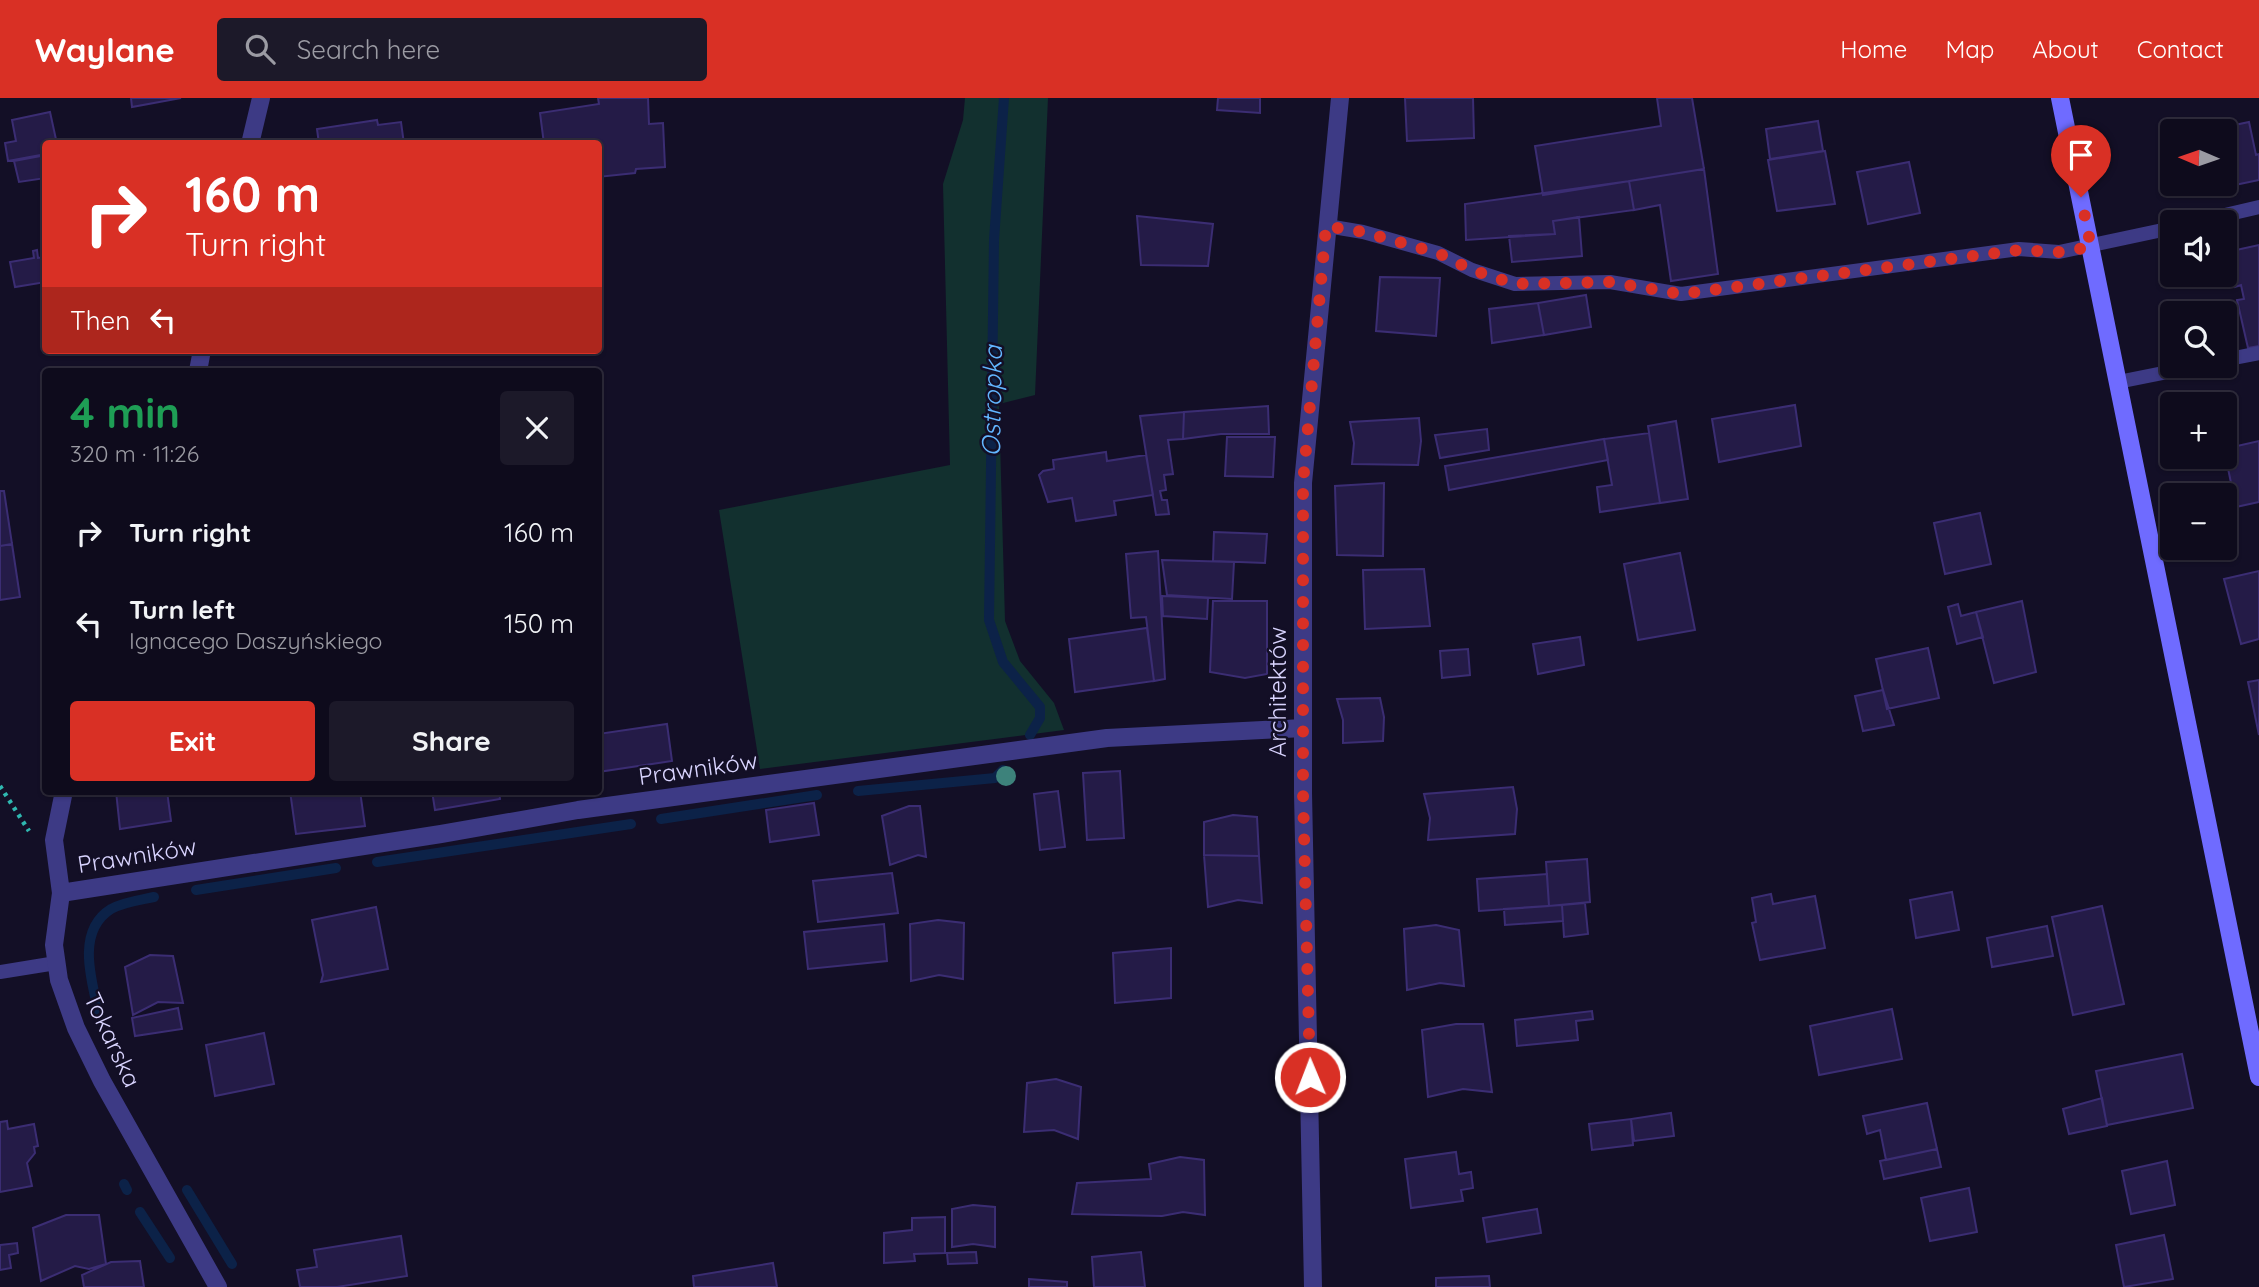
<!DOCTYPE html>
<html lang="en">
<head>
<meta charset="utf-8">
<style>
  :root { --surface:#0e0b1c; --page:#1c1929; --text:#f1f3f6; --muted:#9b9ba3; --line:#2e2b3b; --accent:#d93025 }
  body { margin:0; font-family:Quicksand,sans-serif; background:var(--page); color:var(--text); height:100vh; display:flex; flex-direction:column; font-size:26px; white-space:nowrap }
  * { box-sizing:border-box; margin:0 }
  p { font-size:23px; color:var(--muted) }
  .icon { flex:none; width:38px; height:38px; fill:none; stroke:currentColor; stroke-width:2; stroke-linecap:round; stroke-linejoin:round }
  .map { position:relative; flex:1; overflow:hidden }
  .sheet { position:absolute; left:42px; top:270px; width:560px; height:427px; display:flex; flex-direction:column; background:var(--surface); border-radius:7px; box-shadow:0 2px 5px #0004,0 0 0 2px var(--line) }
  .sheet>* { flex:none }
  .hud { position:absolute; left:42px; top:42px; width:560px; height:214px; border-radius:7px; box-shadow:0 2px 5px #0004,0 0 0 2px var(--line); background:#d93025; color:#fff; overflow:hidden }
  .needle { width:46px; rotate:272deg }
  .controls { position:absolute; left:2160px; top:21px; display:grid; gap:14px }
  .controls a { display:grid; place-items:center; width:77px; height:77px; border-radius:7px; background:var(--surface); box-shadow:0 2px 5px #0004,0 0 0 2px var(--line); font-size:35px }
  .pin { position:absolute; display:grid; place-items:center; width:60px; height:60px; color:#fff; margin:-72px -30px; border-radius:50% 50% 50% 0; rotate:-45deg; box-shadow:0 0 7px #0007 }
  .pin .icon { rotate:45deg }
  .me { position:absolute; width:77px; margin:-38px; rotate:359deg; stroke-linejoin:round; filter:drop-shadow(0 0 5px #0008) }
  .turn { display:flex; align-items:center; gap:24px; height:147px; padding:0 28px; font-size:32px }
  .turn .icon { width:91px; height:91px; stroke-width:2.5 }
  .turn b { display:block; font-size:49px; line-height:60px }
  .then { display:flex; align-items:center; height:66px; padding:0 28px; background:#0003; gap:14px; font-size:26px }
  .round { display:grid; place-items:center; flex:none; width:74px; height:74px; border-radius:7px; background:var(--page) }
  .head { display:flex; align-items:center; justify-content:space-between; height:119px; padding:0 28px }
  h1 { font-size:42px; font-weight:700; line-height:52px; color:#1e9e55 }
  .button { display:flex; gap:14px; margin-top:auto; padding:14px 28px }
  .button a { flex:1; height:80px; border-radius:7px; background:var(--accent); color:#fff; font-size:28px; font-weight:700; line-height:80px; text-align:center }
  .button a+a { background:var(--page); color:var(--text) }
  ul { padding:0; list-style:none }
  li { display:flex; align-items:center; gap:21px; height:91px; padding:0 28px }
  li div { flex:1 }
  li b { display:block; font-size:26px }
  li em { font-style:normal }
  header { display:flex; align-items:center; gap:42px; box-sizing:border-box; height:98px; padding:0 35px; background:var(--accent); color:#fff }
  header strong { font-size:33px }
  nav { display:flex; gap:38px; margin-inline-start:auto; font-size:24px }
  .search { width:490px; height:63px; background:var(--page); display:flex; align-items:center; gap:18px; box-sizing:border-box; padding:0 24px; border-radius:7px; color:var(--muted); font-size:26px }
  .map>svg:first-child { display:block }
  .green { fill:#12302f }
  .lines { fill:none; stroke-linecap:round; stroke-linejoin:round }
  .stream { stroke:#0c2248; stroke-width:10 }
  .building { fill:#241b47; stroke:#3b2d73; stroke-width:2 }
  .path { stroke:#2fb8b0; stroke-width:4.5; stroke-dasharray:3.5 5; stroke-linecap:butt }
  .service { stroke:#3d3a85; stroke-width:14 }
  .minor { stroke:#3d3a85; stroke-width:18 }
  .tertiary { stroke:#3d3a85; stroke-width:18 }
  .secondary { stroke:#6f6bff; stroke-width:18 }
  .tree { fill:#3d827b }
  .route { stroke:#d93025; stroke-width:12; stroke-dasharray:0 21.6 }
  .labels { text-anchor:middle; stroke-width:5; stroke-linejoin:round; paint-order:stroke }
  .street-label { font-size:24px; fill:#d9d4ff; stroke:#130f26 }
  .water-label { font-size:26px; font-style:italic; fill:#62b6ff; stroke:#130f26 }
</style>
</head>
<body>
<header>
<strong>Waylane</strong>
<div class="search"><svg class="icon" aria-label="search" viewBox="0 0 24 24"><circle cx="10" cy="10" r="6"/><path d="M15 15l6 6"/></svg>Search here</div>
<nav><a>Home</a><a>Map</a><a>About</a><a>Contact</a></nav>
</header>
<div class="map">
<svg width="2259" height="1189" viewBox="0 0 2259 1189">
  <rect width="100%" height="100%" fill="#130f26"/>
  <path class="green" d="M 965,0 L 1048,0 L 1035,297 L 999,306 L 1005,523 L 1020,563 L 1054,605 L 1064,632 L 760,671 L 719,412 L 950,367 L 943,86 L 963,22 Z"/>
  <g class="lines">
    <path class="stream" d="M 1004,0 L 994,142 L 989,522 L 1003,564 L 1040,609 L 1040,620 L 1030,637
      M 858,693 L 995,680 L 1003,672
      M 661,721 L 817,697
      M 377,764 L 631,726
      M 196,792 L 336,770
      M 100,920 C 93,887 74,834 111,811 C 123,804 140,802 154,799
      M 124,1086 L 127,1092
      M 187,1092 L 232,1166
      M 140,1114 L 170,1160"/>
  </g>
  <path class="building" d="M 131,0 L 181,0 L 132,9 Z
    M 598,0 L 648,0 L 649,26 L 663,25 L 665,69 L 636,71 L 635,75 L 598,79 L 598,46 L 544,46 L 540,15 L 599,6 Z
    M 1218,0 L 1260,0 L 1260,15 L 1217,12 Z
    M 1405,0 L 1473,0 L 1474,40 L 1407,43 Z
    M 1657,0 L 1692,0 L 1704,71 L 1543,97 L 1535,48 L 1661,28 Z
    M 50,14 L 57,46 L 46,46 L 46,56 L 8,63 L 5,45 L 16,43 L 12,22 Z
    M 377,22 L 378,27 L 401,24 L 404,46 L 319,46 L 317,31 Z
    M 1818,23 L 1823,53 L 1770,61 L 1766,31 Z
    M 2249,24 L 2256,57 L 2259,56 L 2259,82 L 2206,93 L 2204,86 L 2224,86 L 2224,33 L 2206,33 Z
    M 1825,53 L 1835,106 L 1777,113 L 1768,62 Z
    M 46,57 L 46,80 L 19,84 L 14,63 Z
    M 1909,64 L 1920,115 L 1868,126 L 1857,74 Z
    M 1704,71 L 1718,176 L 1671,183 L 1660,107 L 1634,112 L 1629,83 Z
    M 1629,83 L 1634,112 L 1553,123 L 1555,136 L 1466,142 L 1465,106 Z
    M 1137,118 L 1213,126 L 1208,168 L 1141,167 Z
    M 1579,119 L 1582,158 L 1512,164 L 1509,138 L 1555,136 L 1553,123 Z
    M 2259,147 L 2259,248 L 2248,250 L 2237,202 L 2244,201 L 2241,187 L 2235,189 L 2227,154 Z
    M 37,152 L 38,160 L 46,159 L 46,184 L 15,189 L 10,164 L 34,160 L 33,153 Z
    M 1380,179 L 1440,180 L 1436,238 L 1376,233 Z
    M 1586,197 L 1591,229 L 1544,237 L 1538,205 Z
    M 1538,205 L 1544,237 L 1492,245 L 1489,211 Z
    M 1795,307 L 1801,348 L 1719,364 L 1712,321 Z
    M 1268,308 L 1269,336 L 1221,336 L 1183,341 L 1184,314 Z
    M 1184,314 L 1183,341 L 1168,342 L 1173,376 L 1164,377 L 1166,392 L 1160,393 L 1162,402 L 1167,402 L 1169,416 L 1156,417 L 1140,318 Z
    M 1419,320 L 1421,343 L 1418,367 L 1352,366 L 1354,345 L 1350,324 Z
    M 1676,323 L 1688,401 L 1660,405 L 1648,328 Z
    M 1487,331 L 1489,352 L 1440,360 L 1435,337 Z
    M 1649,335 L 1660,405 L 1600,414 L 1597,389 L 1612,387 L 1604,341 Z
    M 1227,339 L 1275,339 L 1273,379 L 1225,378 Z
    M 1604,341 L 1608,362 L 1449,392 L 1445,368 Z
    M 2259,343 L 2259,404 L 2236,409 L 2224,351 Z
    M 1106,354 L 1107,363 L 1146,357 L 1153,397 L 1114,403 L 1116,417 L 1076,423 L 1072,400 L 1048,404 L 1039,377 L 1043,373 L 1054,371 L 1053,362 Z
    M 1384,385 L 1383,458 L 1337,457 L 1335,388 Z
    M 0,393 L 4,393 L 12,446 L 0,448 Z
    M 1980,415 L 1991,466 L 1945,476 L 1934,425 Z
    M 1214,434 L 1267,436 L 1265,465 L 1213,463 Z
    M 12,446 L 20,499 L 0,502 L 0,448 Z
    M 1158,453 L 1165,581 L 1154,583 L 1146,519 L 1131,520 L 1126,456 Z
    M 1680,455 L 1695,532 L 1638,542 L 1624,466 Z
    M 1162,462 L 1234,464 L 1232,501 L 1167,497 Z
    M 1424,471 L 1430,528 L 1365,531 L 1363,472 Z
    M 2259,473 L 2259,541 L 2241,546 L 2224,481 Z
    M 1162,498 L 1208,500 L 1207,521 L 1163,518 Z
    M 1213,503 L 1267,503 L 1267,576 L 1245,580 L 1210,574 Z
    M 2022,503 L 2036,574 L 1994,585 L 1976,514 Z
    M 1958,506 L 1961,518 L 1976,514 L 1983,539 L 1957,546 L 1948,509 Z
    M 1147,530 L 1154,583 L 1075,594 L 1069,541 Z
    M 1580,539 L 1584,567 L 1538,576 L 1533,546 Z
    M 1928,550 L 1939,600 L 1887,611 L 1876,561 Z
    M 1468,551 L 1470,577 L 1442,580 L 1440,553 Z
    M 2259,582 L 2259,637 L 2248,584 Z
    M 1883,592 L 1894,627 L 1863,633 L 1855,598 Z
    M 1380,600 L 1384,619 L 1383,643 L 1343,645 L 1343,622 L 1337,601 Z
    M 667,626 L 672,663 L 598,674 L 598,636 Z
    M 1120,673 L 1124,740 L 1087,742 L 1083,675 Z
    M 1513,689 L 1517,711 L 1515,736 L 1428,742 L 1430,720 L 1424,696 Z
    M 116,693 L 167,693 L 171,723 L 120,731 Z
    M 290,693 L 360,693 L 365,728 L 296,736 Z
    M 432,693 L 499,693 L 500,701 L 435,712 Z
    M 1058,693 L 1065,749 L 1040,752 L 1034,696 Z
    M 814,705 L 819,737 L 770,744 L 766,712 Z
    M 909,708 L 920,708 L 926,759 L 918,757 L 890,767 L 882,718 Z
    M 1233,717 L 1257,719 L 1259,758 L 1204,757 L 1204,724 Z
    M 1204,757 L 1259,758 L 1262,805 L 1238,802 L 1208,809 Z
    M 1587,761 L 1590,804 L 1549,808 L 1546,764 Z
    M 892,775 L 898,815 L 818,824 L 813,783 Z
    M 1547,776 L 1549,808 L 1479,813 L 1477,781 Z
    M 1952,794 L 1959,832 L 1916,840 L 1910,802 Z
    M 1771,796 L 1773,806 L 1815,798 L 1825,850 L 1760,862 L 1752,825 L 1756,824 L 1752,800 Z
    M 1585,805 L 1588,836 L 1564,839 L 1562,807 Z
    M 1562,807 L 1563,823 L 1505,827 L 1504,811 Z
    M 2102,808 L 2124,906 L 2073,917 L 2052,819 Z
    M 376,809 L 388,871 L 321,884 L 323,877 L 312,822 Z
    M 938,822 L 964,825 L 963,881 L 939,877 L 911,883 L 910,826 Z
    M 884,826 L 887,863 L 808,871 L 804,834 Z
    M 1436,827 L 1459,832 L 1464,888 L 1440,885 L 1407,892 L 1404,831 Z
    M 2047,828 L 2053,858 L 1992,869 L 1987,840 Z
    M 1171,850 L 1171,900 L 1115,905 L 1113,855 Z
    M 150,857 L 173,858 L 183,905 L 158,904 L 133,917 L 125,869 Z
    M 178,910 L 182,931 L 135,938 L 132,920 Z
    M 1892,911 L 1902,961 L 1819,977 L 1810,928 Z
    M 1592,913 L 1593,921 L 1576,923 L 1578,942 L 1517,948 L 1515,922 Z
    M 1456,926 L 1483,926 L 1492,994 L 1463,991 L 1428,999 L 1422,932 Z
    M 264,935 L 274,986 L 215,998 L 206,947 Z
    M 2182,956 L 2193,1010 L 2107,1027 L 2096,973 Z
    M 1056,981 L 1081,989 L 1078,1041 L 1054,1032 L 1024,1034 L 1027,985 Z
    M 2102,1000 L 2107,1028 L 2069,1036 L 2063,1011 Z
    M 1927,1005 L 1937,1051 L 1886,1062 L 1880,1032 L 1867,1036 L 1863,1018 Z
    M 1671,1015 L 1674,1038 L 1634,1043 L 1631,1021 Z
    M 1631,1021 L 1633,1047 L 1592,1052 L 1589,1026 Z
    M 7,1023 L 8,1031 L 34,1026 L 38,1048 L 34,1049 L 35,1055 L 27,1065 L 32,1088 L 0,1094 L 0,1024 Z
    M 1937,1051 L 1941,1069 L 1884,1081 L 1880,1063 Z
    M 1456,1054 L 1459,1076 L 1471,1074 L 1473,1090 L 1461,1092 L 1463,1103 L 1411,1110 L 1405,1061 Z
    M 1180,1059 L 1204,1062 L 1205,1117 L 1183,1114 L 1162,1118 L 1072,1116 L 1077,1085 L 1151,1081 L 1149,1066 Z
    M 2167,1063 L 2175,1107 L 2131,1116 L 2122,1073 Z
    M 1969,1090 L 1977,1134 L 1930,1143 L 1921,1100 Z
    M 973,1107 L 995,1109 L 995,1149 L 973,1146 L 952,1149 L 952,1111 Z
    M 1537,1111 L 1541,1135 L 1487,1144 L 1483,1120 Z
    M 66,1117 L 99,1117 L 106,1166 L 89,1171 L 75,1168 L 41,1183 L 33,1130 Z
    M 945,1119 L 945,1155 L 914,1156 L 915,1163 L 884,1165 L 884,1135 L 912,1132 L 912,1120 Z
    M 2164,1137 L 2173,1181 L 2124,1189 L 2116,1147 Z
    M 401,1138 L 407,1178 L 337,1189 L 300,1189 L 297,1172 L 317,1169 L 314,1152 Z
    M 17,1145 L 18,1155 L 9,1157 L 11,1170 L 0,1172 L 0,1147 Z
    M 976,1154 L 977,1165 L 948,1166 L 947,1155 Z
    M 1141,1154 L 1145,1189 L 1094,1189 L 1092,1159 Z
    M 140,1163 L 144,1189 L 84,1189 L 82,1177 L 111,1164 Z
    M 773,1165 L 777,1189 L 694,1189 L 693,1178 Z
    M 1489,1178 L 1490,1189 L 1436,1189 L 1436,1180 Z
    M 1029,1181 L 1067,1184 L 1067,1189 L 1029,1189 Z"/>
  <g class="lines">
    <path class="path" d="M 0,688 L 29,733"/>
    <path class="service" d="M 2195,124 L 2259,109
      M 1327,128 L 1363,134 L 1438,155 L 1472,172 L 1515,186 L 1610,184 L 1681,196 L 2019,151 L 2059,154 L 2172,130
      M 2224,262 L 2259,255
      M 2118,284 L 2198,268
      M 0,874 L 56,865"/>
    <path class="minor" d="M 250,46 L 261,0
      M 198,273 L 202,252
      M 64,693 L 54,742 L 61,795 L 54,847 L 59,882 L 76,930 L 102,983 L 218,1189
      M 61,795 L 441,736 L 578,712 L 1107,640 L 1303,630"/>
    <path class="tertiary" d="M 1313,1189 L 1303,695 L 1303,385 L 1340,0"/>
    <path class="secondary" d="M 2060,0 L 2259,979"/>
  </g>
  <circle class="tree" cx="1006" cy="678" r="10"/>
  <g class="lines">
    <path class="route" d="M 1310,979 L 1303,695 L 1303,385 L 1326,128 L 1363,134 L 1438,155 L 1472,172 L 1515,186 L 1610,184 L 1681,196 L 2019,152 L 2059,154 L 2091,149 L 2081,99"/>
  </g>
  <g class="labels">
    <g class="street-label">
      <text transform="translate(1278 594) rotate(-90)" y="8">Architektów</text>
      <text transform="translate(698 671) rotate(-8)" y="8">Prawników</text>
      <text transform="translate(137 758) rotate(-9)" y="8">Prawników</text>
      <text transform="translate(112 942) rotate(65)" y="8">Tokarska</text>
    </g>
    <g class="water-label">
      <text transform="translate(992 303) rotate(-89)" y="9">Ostropka</text>
    </g>
  </g>
</svg>
<div class="controls">
<a><svg class="needle" viewBox="-14 -14 28 28"><path d="M0-13l5 13h-10z" fill="#e53935"/><path d="M0 13l5-13h-10z" fill="#9b9ba3"/></svg></a>
<a><svg class="icon" aria-label="sound" viewBox="0 0 24 24"><path d="M4 9h4l5-4v14l-5-4H4zM17 9q2 3 0 6"/></svg></a>
<a><svg class="icon" aria-label="search" viewBox="0 0 24 24"><circle cx="10" cy="10" r="6"/><path d="M15 15l6 6"/></svg></a>
<a>+</a>
<a>−</a>
</div>
<div class="pin" style="left:2081px;top:99px;background:#d93025"><svg class="icon" aria-label="arrive" viewBox="0 0 24 24"><path d="M6 21V4h12l-3 4 3 4H6"/></svg></div>
<svg class="me" style="left:1310px;top:979px" viewBox="-20 -20 40 40"><circle r="17" fill="#d93025" stroke="#fff" stroke-width="3"/><path d="M0-11L8 9 0 5-8 9z" fill="#fff"/></svg>
<div class="hud">
<div class="turn"><svg class="icon" aria-label="right" viewBox="0 0 24 24"><path d="M7 20v-9h11M14 6l5 5-5 5"/></svg><div><b>160 m</b>Turn right</div></div>
<div class="then">Then<svg class="icon" aria-label="left" viewBox="0 0 24 24"><path d="M17 20v-9H6M10 6l-5 5 5 5"/></svg></div>
</div>
<section class="sheet">
<div class="head"><div><h1>4 min</h1><p>320 m · 11:26</p></div><a class="round"><svg class="icon" aria-label="close" viewBox="0 0 24 24"><path d="M6 6l12 12M18 6L6 18"/></svg></a></div>
<ul>
<li><svg class="icon" aria-label="right" viewBox="0 0 24 24"><path d="M7 20v-9h11M14 6l5 5-5 5"/></svg><div><b>Turn right</b></div><em>160 m</em></li>
<li><svg class="icon" aria-label="left" viewBox="0 0 24 24"><path d="M17 20v-9H6M10 6l-5 5 5 5"/></svg><div><b>Turn left</b><p>Ignacego Daszyńskiego</p></div><em>150 m</em></li>
</ul>
<div class="button"><a>Exit</a><a>Share</a></div>
</section>
</div>
</body>
</html>
